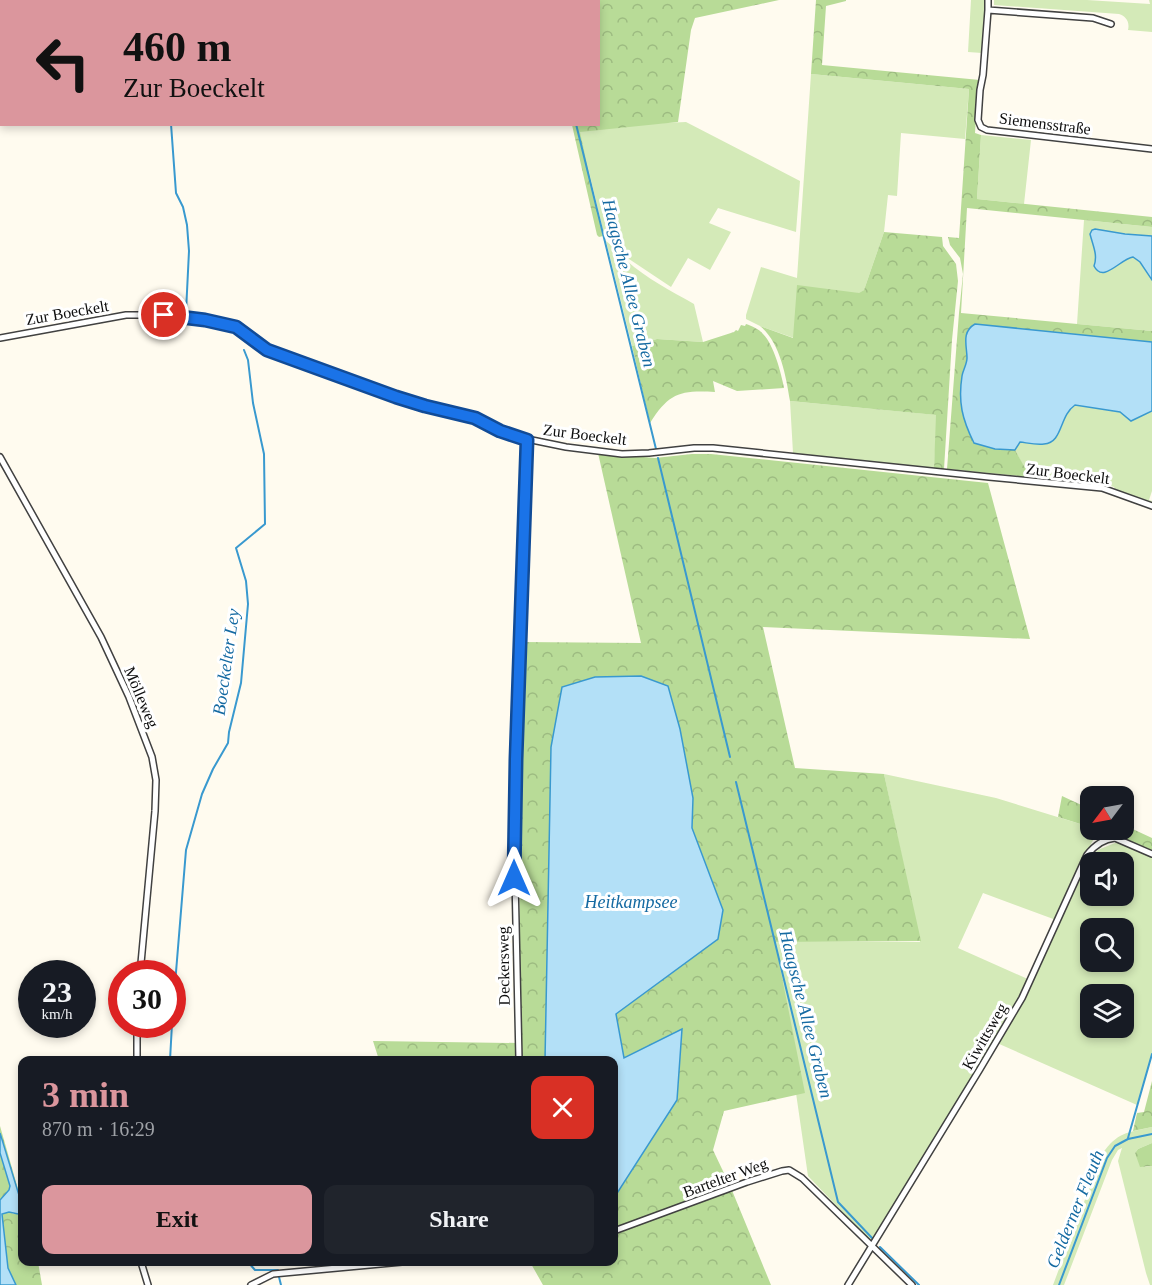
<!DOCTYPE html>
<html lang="en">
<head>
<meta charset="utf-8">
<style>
  :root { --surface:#171b24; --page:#20242c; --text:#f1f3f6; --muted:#9ea1a6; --accent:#db969d }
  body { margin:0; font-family:"Times New Roman",serif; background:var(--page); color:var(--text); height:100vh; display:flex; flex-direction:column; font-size:22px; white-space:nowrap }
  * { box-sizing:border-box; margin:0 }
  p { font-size:20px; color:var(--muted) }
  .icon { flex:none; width:33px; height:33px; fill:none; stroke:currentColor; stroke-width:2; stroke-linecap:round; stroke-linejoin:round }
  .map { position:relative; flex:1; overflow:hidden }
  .details { position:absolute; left:18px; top:1056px; width:600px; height:210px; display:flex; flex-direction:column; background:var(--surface); border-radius:12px; box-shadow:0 3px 9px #0003 }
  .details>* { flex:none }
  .guide { position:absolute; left:0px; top:0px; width:600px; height:126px; box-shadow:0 3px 9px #0003; background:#db969d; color:#111; overflow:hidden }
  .needle { width:39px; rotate:238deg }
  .controls { position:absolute; left:1080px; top:786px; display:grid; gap:12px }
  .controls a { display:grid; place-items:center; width:54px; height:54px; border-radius:12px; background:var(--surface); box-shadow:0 3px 9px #0003; font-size:30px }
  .speed { position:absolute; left:18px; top:960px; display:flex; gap:12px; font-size:30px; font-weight:700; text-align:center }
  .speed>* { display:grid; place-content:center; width:78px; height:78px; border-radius:50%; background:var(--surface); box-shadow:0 3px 9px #0003; line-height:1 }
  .speed small { font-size:15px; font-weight:400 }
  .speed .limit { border:9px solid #d22; background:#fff; color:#111 }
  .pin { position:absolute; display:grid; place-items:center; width:51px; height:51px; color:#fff; margin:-26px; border:3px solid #fff; border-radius:50%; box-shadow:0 2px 6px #0007 }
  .me { position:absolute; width:66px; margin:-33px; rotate:0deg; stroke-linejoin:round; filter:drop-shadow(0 0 4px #0008) }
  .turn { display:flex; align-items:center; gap:21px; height:126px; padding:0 24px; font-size:27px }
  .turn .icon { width:78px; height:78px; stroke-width:2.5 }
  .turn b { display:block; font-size:42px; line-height:51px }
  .round { display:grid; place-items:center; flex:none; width:63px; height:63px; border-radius:12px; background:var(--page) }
  .overview { display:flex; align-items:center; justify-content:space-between; height:102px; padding:0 24px }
  h1 { font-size:36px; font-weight:700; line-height:45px; color:var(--accent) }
  .button { display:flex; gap:12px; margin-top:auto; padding:12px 24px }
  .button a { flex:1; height:69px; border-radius:12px; background:var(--accent); color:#111; font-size:24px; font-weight:700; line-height:69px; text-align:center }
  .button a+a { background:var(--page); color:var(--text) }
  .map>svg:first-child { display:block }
  .grass { fill:#d4eab8; fill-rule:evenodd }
  .forest { fill:url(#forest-crowns) }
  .water { fill:#b3e0f7; stroke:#3999cf; stroke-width:1.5 }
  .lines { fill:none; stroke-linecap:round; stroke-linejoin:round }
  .stream { stroke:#3999cf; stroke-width:2 }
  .minor-casing { stroke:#414141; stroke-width:8 }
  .minor { stroke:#fff; stroke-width:5 }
  .route-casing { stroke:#114b97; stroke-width:15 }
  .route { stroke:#1a73e8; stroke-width:10 }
  .labels { text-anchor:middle; stroke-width:6; stroke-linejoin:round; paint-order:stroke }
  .street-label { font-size:16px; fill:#0e0e0e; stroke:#fff }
  .water-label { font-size:18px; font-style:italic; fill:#156aa2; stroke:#fff }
</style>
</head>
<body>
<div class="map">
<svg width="1152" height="1285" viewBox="0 0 1152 1285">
  <defs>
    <pattern id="forest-crowns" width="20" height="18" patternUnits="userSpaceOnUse" patternTransform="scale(1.5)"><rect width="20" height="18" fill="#b8db97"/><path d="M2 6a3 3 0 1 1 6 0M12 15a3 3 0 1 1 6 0" fill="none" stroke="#9dbb81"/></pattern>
  </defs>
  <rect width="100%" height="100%" fill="#fffbef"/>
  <path class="grass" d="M 971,0 L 985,0 L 982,53 L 968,52 Z
    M 994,0 L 1087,0 L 1150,4 L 1149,0 L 1152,0 L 1152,32 L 1128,30 C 1130,22 1126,16 1119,14 L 994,5 Z
    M 811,74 L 969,89 L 965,139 L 901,133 L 897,196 L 888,195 L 884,232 L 864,290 L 794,338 L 760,326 L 746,319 L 746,315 L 761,267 L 797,278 Z
    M 686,122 L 800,181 L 796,232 L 718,208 L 709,223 L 731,232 L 710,270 L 688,258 L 671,287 L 629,259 L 614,243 L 605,238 L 578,127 Z
    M 981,135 L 1031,140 L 1024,204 L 977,199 Z
    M 1084,220 L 1152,227 L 1152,236 C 1137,235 1120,235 1105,231 C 1102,230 1098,229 1095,229 L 1090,234 C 1093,246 1098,255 1094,266 L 1107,272 L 1126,258 L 1133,257 L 1140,262 L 1152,280 L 1152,331 L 1077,324 Z
    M 606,241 C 614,247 619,254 627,261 C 646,278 671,291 694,304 L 703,342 L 657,339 L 632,346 Z
    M 790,401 L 937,415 L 934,468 L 793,453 Z
    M 1074,405 L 1120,412 L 1128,419 L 1152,411 L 1152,491 L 1149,500 L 1152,501 L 1152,503 L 1115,489 L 1114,487 L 1108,485 L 1106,488 L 960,470 L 1029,477 L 1015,450 L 1020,442 C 1039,444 1054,446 1062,426 C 1065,417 1067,411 1074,405 Z
    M 884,774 L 996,798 L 1090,827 L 1090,830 L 1100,830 L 1092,842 L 1056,920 L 983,893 L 958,948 L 1030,980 L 979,1069 L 872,1243 L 808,1176 L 774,941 L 920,942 Z
    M 1120,841 L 1152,855 L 1152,1054 L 1137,1105 L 997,1043 L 1089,856 L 1100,849 ZM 1090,862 L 1124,862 L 1124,896 L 1090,896 ZM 1090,928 L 1124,928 L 1124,962 L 1090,962 ZM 1090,994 L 1124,994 L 1124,1028 L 1090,1028 Z
    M 1152,1127 L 1152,1143 L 1138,1149 L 1135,1153 L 1145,1167 L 1152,1166 L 1152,1285 L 1150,1285 L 1146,1273 L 1118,1161 L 1122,1148 L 1118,1150 L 1112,1160 L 1064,1285 L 1053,1285 L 1102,1154 C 1118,1132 1126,1133 1152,1127 Z"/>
  <path class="forest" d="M 543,0 L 779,0 L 695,18 L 691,30 L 678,122 L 580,132 L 603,236 L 599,237 L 597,235 L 572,125 L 598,124 L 598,2 L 543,2 Z
    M 816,0 L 846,0 L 846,1 L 826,6 L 822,65 L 980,80 L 978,86 L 975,133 L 981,135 L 977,199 L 1152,217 L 1152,227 L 967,208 L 961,313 L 1152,331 L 1152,342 L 975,324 C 961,331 967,346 967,358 C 967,364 963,370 962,376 C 958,403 963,419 974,443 L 995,449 L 1015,450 L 1030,477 L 947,469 L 959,313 L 963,274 L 960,258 L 950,245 L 948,237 L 959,238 L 969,89 L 811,74 Z
    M 884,232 L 942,237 L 943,246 L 956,264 L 958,281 L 952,340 L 944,469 L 934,468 L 936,415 L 790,401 C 786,376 780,342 760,326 L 793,338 L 797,285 L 859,293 L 864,290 Z
    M 746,324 C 752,326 759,329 763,334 C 774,345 781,373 784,388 L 737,391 L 713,381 L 715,392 C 680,390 669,393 650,423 L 632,346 L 657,339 L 703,342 L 734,332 L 736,330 L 738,331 L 741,325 L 745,326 Z
    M 598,453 L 655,458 L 692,454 L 711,454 L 988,483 L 1030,639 L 763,627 L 795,768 L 884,774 L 921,941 L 775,942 L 805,1093 L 724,1111 L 713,1150 L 731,1188 L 771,1285 L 543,1285 L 530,1262 L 614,1262 L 614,1198 L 677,1100 L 682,1029 L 624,1058 L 616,1014 L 718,939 L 723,910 L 692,828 L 693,798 L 680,729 L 549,923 L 545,1060 L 379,1060 L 373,1041 L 519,1043 L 521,642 L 641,643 Z
    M 1062,796 L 1090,809 L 1090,827 L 1058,817 Z
    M 1124,825 L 1152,838 L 1152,852 L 1105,834 L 1099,830 L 1124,830 Z
    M 1152,1081 L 1152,1127 L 1133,1131 L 1137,1113 L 1144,1112 Z
    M 0,1126 L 22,1203 L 22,1262 L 38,1262 L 42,1285 L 16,1285 L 8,1268 L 2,1214 L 9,1212 L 14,1214 L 22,1205 L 0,1133 Z
    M 1152,1143 L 1152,1166 L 1140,1167 L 1135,1153 L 1138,1149 Z
    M 0,1153 L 10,1186 L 9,1190 L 0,1200 Z"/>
  <path class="water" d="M 1095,229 L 1125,234 L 1152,236 L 1152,280 L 1140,262 L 1133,257 C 1120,259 1103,284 1094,266 C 1098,255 1093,246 1090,234 L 1092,230 Z
    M 975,324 L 1152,342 L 1152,411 L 1131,421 L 1120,412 L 1075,405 C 1059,416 1063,443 1044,444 C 1036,445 1028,443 1020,442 L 1015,450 L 995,449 L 974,443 C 962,419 958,402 962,376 C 963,370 967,364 967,358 C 967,346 961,332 975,324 Z
    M 641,676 L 668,686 L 680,729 L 693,798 L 692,828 L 723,910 L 718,939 L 616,1014 L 624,1058 L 682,1029 L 677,1100 L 614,1198 L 614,1060 L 545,1060 L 551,747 L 562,687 L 595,677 Z
    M 0,1133 L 22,1205 L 21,1212 L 18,1214 L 9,1212 L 2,1214 L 8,1268 L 16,1285 L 0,1285 L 0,1200 L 9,1190 L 10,1186 L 0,1153 Z"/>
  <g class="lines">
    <path class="stream" d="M 158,0 L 158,2
      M 545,0 L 546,2
      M 171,124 L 176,193 L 183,207 L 187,225 L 189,251 L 186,312
      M 576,124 L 656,449
      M 658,458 L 730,757
      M 736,782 L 838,1202 L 873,1239
      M 172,1021 L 186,850 L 202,794 L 213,769 L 228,743 L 229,732 L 241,683 L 248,604 L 246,581 L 236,548 L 265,524 L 264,454 L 253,403 L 248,360 L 244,350
      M 170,1060 L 172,1024
      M 1128,1138 L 1152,1054
      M 880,1247 L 919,1285
      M 248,1262 L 255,1270 L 278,1270
      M 279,1277 L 281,1285
      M 1059,1285 L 1107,1158 L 1115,1146 L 1128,1139 L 1152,1134"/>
    <defs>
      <path id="minor" d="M 988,0 L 988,10 L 983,75 L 980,90 L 978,120 L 981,127 L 987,130 L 1152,149
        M 988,10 L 1093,18 L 1111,24
        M 0,338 L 126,315 L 164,315 L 205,320 L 236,327 L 267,350 L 396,397 L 425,406 L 475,418 L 500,431 L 527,439 L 566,447 L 622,454 L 649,453 L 694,448 L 713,448 L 989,477 L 1102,488 L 1152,506
        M 0,457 L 101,637 L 129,697 L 152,757 L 156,780 L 155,811 L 140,974
        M 137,1060 L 137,1024
        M 519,1060 L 515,878 L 515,781 L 527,439
        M 614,1231 L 747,1182 L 782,1171 L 789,1170 L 802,1178 L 912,1285
        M 141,1262 L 148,1285
        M 251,1285 L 273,1274 L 402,1262
        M 848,1285 L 980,1069 L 1022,998 L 1087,855 C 1094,846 1103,839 1115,838 L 1152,854"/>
    </defs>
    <use href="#minor" class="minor-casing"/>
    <use href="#minor" class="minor"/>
  </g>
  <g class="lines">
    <defs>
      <path id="route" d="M 164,315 L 205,320 L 236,327 L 267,350 L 396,397 L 425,406 L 475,418 L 500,431 L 527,440 L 516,759 L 514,878"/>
    </defs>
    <use href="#route" class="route-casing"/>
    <use href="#route" class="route"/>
  </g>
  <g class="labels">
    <g class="street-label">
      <text transform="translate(1045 123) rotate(7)" y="6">Siemensstraße</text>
      <text transform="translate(67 312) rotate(-10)" y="6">Zur Boeckelt</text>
      <text transform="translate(585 434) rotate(7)" y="6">Zur Boeckelt</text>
      <text transform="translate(1068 473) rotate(7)" y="6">Zur Boeckelt</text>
      <text transform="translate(142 697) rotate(67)" y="6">Mölleweg</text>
      <text transform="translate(503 966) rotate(-91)" y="6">Deckersweg</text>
      <text transform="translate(984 1036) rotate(-60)" y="6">Kiwittsweg</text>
      <text transform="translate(725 1177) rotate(-20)" y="6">Bartelter Weg</text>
    </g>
    <g class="water-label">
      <text transform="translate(629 283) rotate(76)" y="6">Haagsche Allee Graben</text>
      <text transform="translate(226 662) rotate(-82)" y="6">Boeckelter Ley</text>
      <text x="631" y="908">Heitkampsee</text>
      <text transform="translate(806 1014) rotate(76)" y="6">Haagsche Allee Graben</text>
      <text transform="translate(1075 1209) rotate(-68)" y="6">Gelderner Fleuth</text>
    </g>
  </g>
</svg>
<div class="controls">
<a><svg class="needle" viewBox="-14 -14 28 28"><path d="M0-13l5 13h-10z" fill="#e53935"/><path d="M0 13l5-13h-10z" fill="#9ea1a6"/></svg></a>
<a><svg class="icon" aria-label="sound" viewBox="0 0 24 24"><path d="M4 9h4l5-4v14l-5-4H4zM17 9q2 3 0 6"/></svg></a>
<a><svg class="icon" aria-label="search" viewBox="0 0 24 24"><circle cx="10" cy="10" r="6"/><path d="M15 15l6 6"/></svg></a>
<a><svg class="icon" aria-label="layers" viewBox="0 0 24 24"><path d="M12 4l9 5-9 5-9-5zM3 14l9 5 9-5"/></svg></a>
</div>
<div class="speed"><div>23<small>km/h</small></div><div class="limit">30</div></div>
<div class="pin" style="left:164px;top:315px;background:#d93025"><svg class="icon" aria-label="arrive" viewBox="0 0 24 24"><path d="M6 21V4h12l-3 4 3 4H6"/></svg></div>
<svg class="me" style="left:514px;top:878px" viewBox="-20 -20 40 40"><path d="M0-17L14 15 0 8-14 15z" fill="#1a73e8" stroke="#fff" stroke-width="4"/></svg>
<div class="guide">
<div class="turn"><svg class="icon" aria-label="left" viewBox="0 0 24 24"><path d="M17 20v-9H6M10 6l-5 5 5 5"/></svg><div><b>460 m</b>Zur Boeckelt</div></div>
</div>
<section class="details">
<div class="overview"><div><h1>3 min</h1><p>870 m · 16:29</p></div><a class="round" style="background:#d93025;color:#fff"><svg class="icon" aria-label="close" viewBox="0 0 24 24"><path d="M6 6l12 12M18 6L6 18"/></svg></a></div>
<div class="button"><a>Exit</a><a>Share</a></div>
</section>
</div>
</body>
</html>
